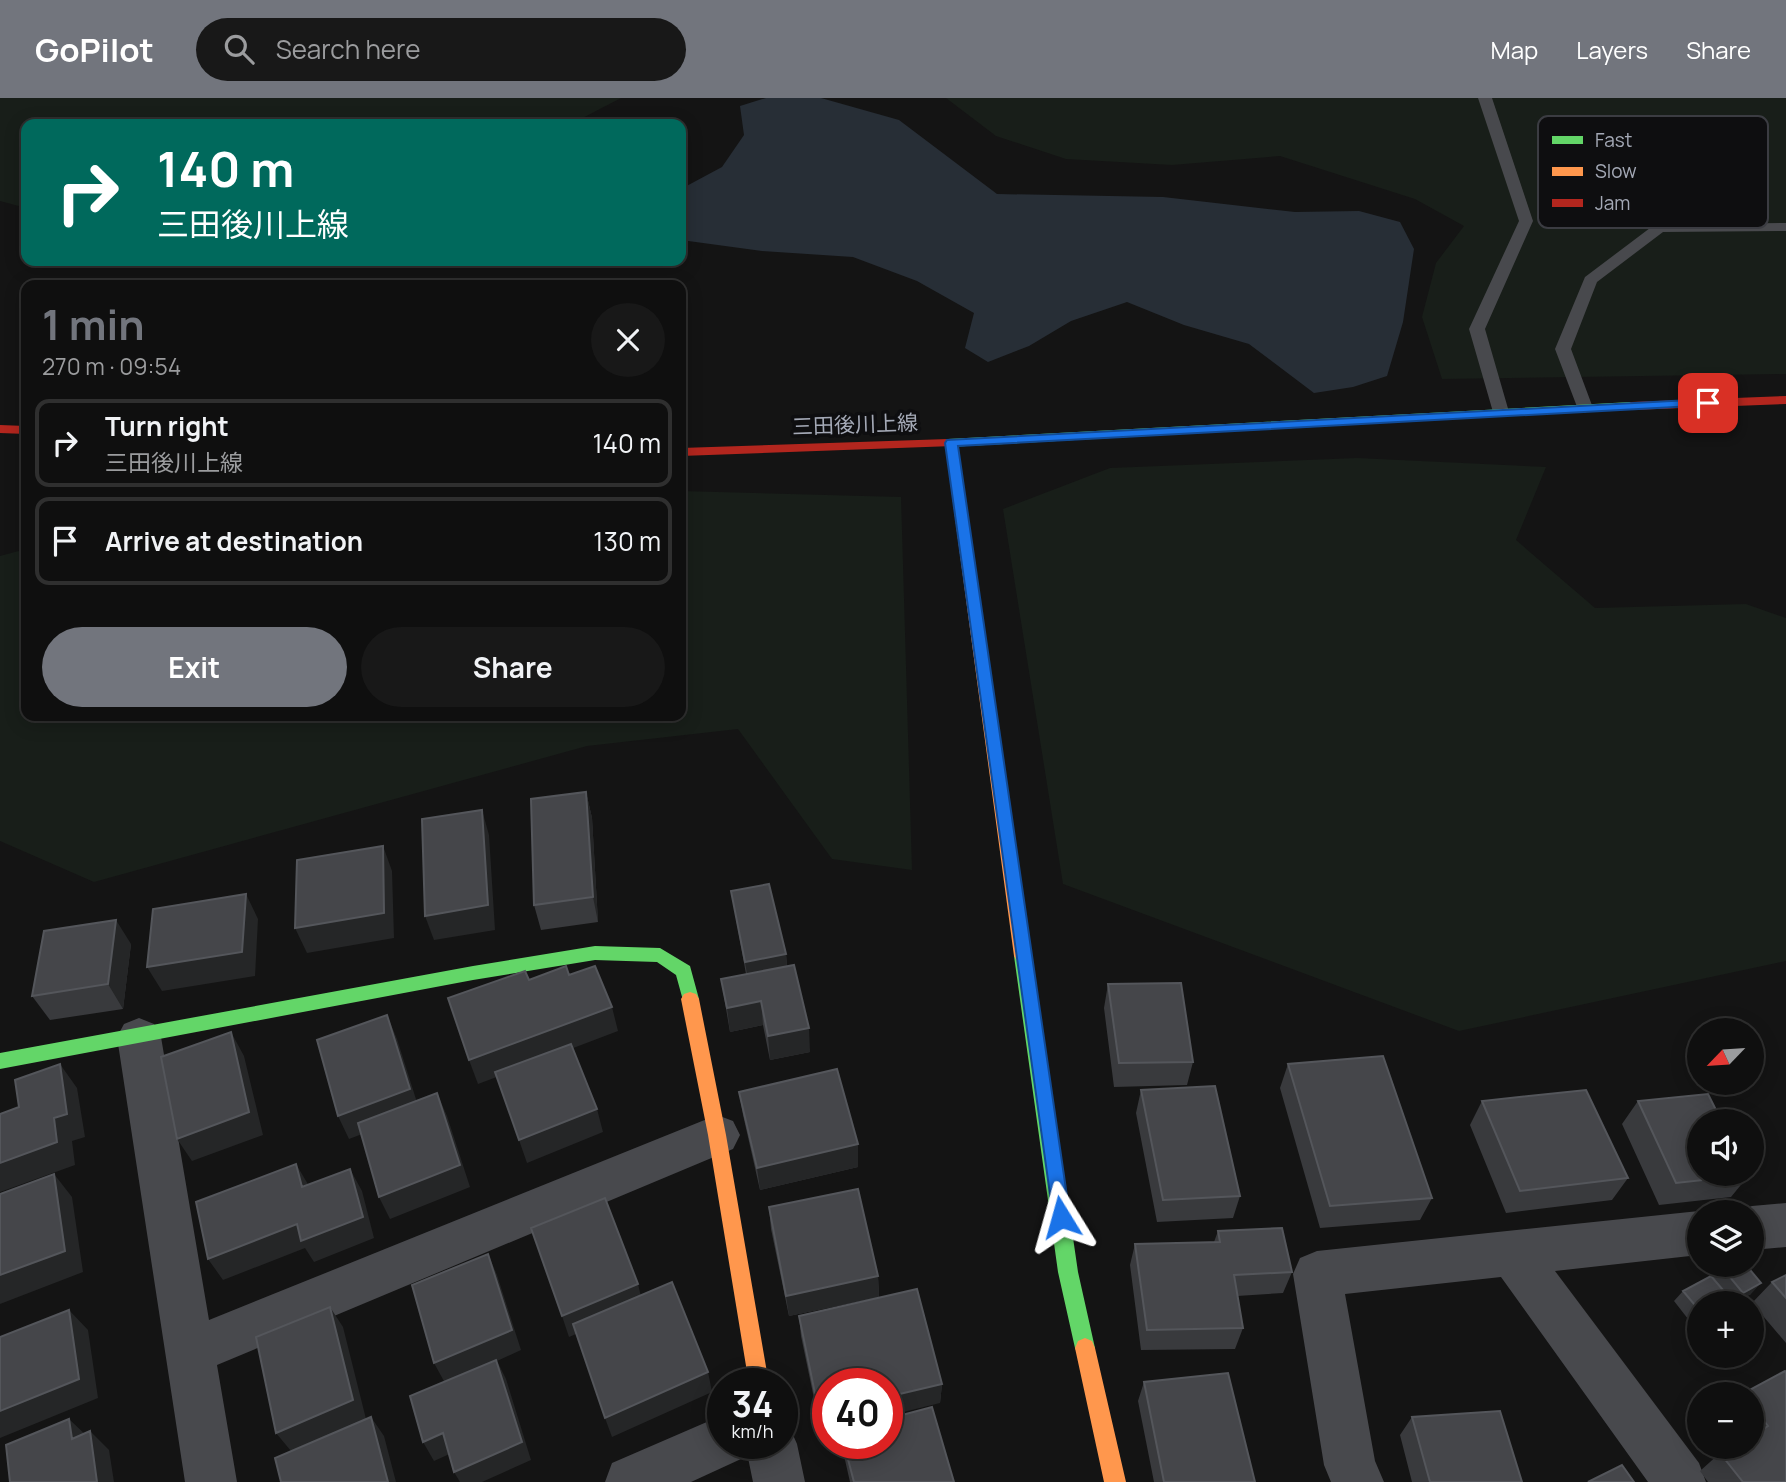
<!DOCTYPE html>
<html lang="en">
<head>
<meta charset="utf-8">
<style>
  :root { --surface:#0f0f0f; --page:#181818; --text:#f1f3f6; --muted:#9b9c9e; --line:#2f2f2f; --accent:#72757d }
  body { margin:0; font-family:Manrope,"Noto Sans JP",sans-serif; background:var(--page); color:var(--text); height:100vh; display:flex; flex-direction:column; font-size:26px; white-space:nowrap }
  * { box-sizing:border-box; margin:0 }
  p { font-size:23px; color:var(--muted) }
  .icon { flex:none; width:38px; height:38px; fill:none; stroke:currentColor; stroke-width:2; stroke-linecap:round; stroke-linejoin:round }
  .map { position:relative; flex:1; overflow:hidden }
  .panel { position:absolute; left:21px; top:182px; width:665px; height:441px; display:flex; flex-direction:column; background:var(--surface); border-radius:14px; box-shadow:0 4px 18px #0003,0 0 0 2px var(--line) }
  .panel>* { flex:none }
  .banner { position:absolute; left:21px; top:21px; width:665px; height:147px; border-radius:14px; box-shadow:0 4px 18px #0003,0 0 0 2px var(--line); background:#00695c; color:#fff; overflow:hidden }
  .needle { width:46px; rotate:245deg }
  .buttons { position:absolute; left:1687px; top:920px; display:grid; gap:14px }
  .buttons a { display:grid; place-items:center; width:77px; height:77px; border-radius:50%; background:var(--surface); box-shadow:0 4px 18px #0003,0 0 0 2px var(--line); font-size:35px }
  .speed { position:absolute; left:707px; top:1270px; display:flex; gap:14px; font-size:35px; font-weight:700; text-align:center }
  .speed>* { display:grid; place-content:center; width:91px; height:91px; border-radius:50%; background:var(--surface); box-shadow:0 4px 18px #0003,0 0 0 2px var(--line); line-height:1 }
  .speed small { font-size:18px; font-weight:400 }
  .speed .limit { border:10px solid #d22; background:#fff; color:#111 }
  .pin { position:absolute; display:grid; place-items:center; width:60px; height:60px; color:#fff; margin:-30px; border-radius:14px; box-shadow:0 4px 10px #0006 }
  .me { position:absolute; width:77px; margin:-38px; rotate:352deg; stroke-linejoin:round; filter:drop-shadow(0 0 5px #0008) }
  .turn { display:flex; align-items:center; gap:24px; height:147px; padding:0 21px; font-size:32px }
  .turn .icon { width:91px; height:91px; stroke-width:2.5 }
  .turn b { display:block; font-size:49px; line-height:60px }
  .round { display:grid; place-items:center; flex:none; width:74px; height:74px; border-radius:37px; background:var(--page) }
  .headline { display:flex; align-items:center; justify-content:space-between; height:119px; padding:0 21px }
  h1 { font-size:42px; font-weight:700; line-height:52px; color:var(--accent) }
  .button { display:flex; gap:14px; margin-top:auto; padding:14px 21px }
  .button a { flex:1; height:80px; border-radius:42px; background:var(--accent); color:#fff; font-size:28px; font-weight:700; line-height:80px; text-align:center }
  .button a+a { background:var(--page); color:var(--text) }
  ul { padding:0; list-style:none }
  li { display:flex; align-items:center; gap:21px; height:88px; margin:0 14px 10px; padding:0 7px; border:4px solid var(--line); border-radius:14px }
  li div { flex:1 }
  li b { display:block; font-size:26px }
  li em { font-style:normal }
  header { display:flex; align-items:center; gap:42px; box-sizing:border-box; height:98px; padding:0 35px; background:var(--accent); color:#fff }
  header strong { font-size:33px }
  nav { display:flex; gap:38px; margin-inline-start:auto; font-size:24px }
  .search { width:490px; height:63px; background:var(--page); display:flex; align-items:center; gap:18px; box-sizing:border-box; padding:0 24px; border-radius:38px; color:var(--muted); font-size:26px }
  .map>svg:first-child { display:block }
  .green { fill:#181e19 }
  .water { fill:#272e36 }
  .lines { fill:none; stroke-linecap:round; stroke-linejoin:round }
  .lane { fill:#48494d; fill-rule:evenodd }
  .street { fill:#48494d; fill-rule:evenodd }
  .fast { fill:#63d668; fill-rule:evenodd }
  .slow { fill:#ff974d; fill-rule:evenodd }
  .jam { fill:#b3261e; fill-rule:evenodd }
  .wall { fill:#393a3d }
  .shaded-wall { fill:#252627 }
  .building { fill:#45464a; stroke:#54565b; stroke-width:2 }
  .route { fill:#1a73e8; stroke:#114b97; stroke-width:2 }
  .labels { text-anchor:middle; stroke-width:7; stroke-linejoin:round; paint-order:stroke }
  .street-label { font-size:21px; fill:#a4a9b6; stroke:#0e0e10 }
  .key { fill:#0e0e10; stroke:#3b3c42; stroke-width:2 }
  .key-label { font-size:19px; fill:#a4a9b6 }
</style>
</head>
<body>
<header>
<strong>GoPilot</strong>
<div class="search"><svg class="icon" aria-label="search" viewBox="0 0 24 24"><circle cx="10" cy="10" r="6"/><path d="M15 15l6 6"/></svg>Search here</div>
<nav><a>Map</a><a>Layers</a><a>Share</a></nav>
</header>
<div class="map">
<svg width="1786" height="1384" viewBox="0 0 1786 1384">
  <rect width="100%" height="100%" fill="#141414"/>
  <path class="green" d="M 0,0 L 621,0 L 571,26 L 26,26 L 26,110 L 0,103 Z
    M 946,0 L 1786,0 L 1786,276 L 1442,281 L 1422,219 L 1436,165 L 1464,128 L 1415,101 L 1280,58 L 1172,67 L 1066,61 L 996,38 Z
    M 1357,360 L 1546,369 L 1516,442 L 1595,510 L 1746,506 L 1786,520 L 1786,863 L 1459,933 L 1063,786 L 1003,411 L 1110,370 Z
    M 681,393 L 901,399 L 912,772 L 832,761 L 738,631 L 587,648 L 94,784 L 0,743 L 0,458 L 26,451 L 26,618 L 681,618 Z"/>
  <path class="water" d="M 766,0 L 821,0 L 899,22 L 997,96 L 1163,99 L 1295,114 L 1359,113 L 1400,124 L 1414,151 L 1403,224 L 1387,278 L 1353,289 L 1314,295 L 1249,246 L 1184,227 L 1127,204 L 1071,223 L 1029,248 L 988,264 L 965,250 L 974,215 L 917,183 L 853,159 L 762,153 L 681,142 L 681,91 L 722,69 L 744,37 L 740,8 Z"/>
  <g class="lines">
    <path class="lane" d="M 1478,0 L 1492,0 L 1533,123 L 1485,231 L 1509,314 L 1501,319 L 1493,314 L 1469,231 L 1519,123 Z
      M 1786,125 L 1786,133 L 1663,134 L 1597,184 L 1571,251 L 1593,310 L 1585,315 L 1579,314 L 1555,251 L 1585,179 L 1654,127 Z"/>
    <path class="street" d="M 139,920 L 154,926 L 161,939 L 209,1222 L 717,1017 L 733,1023 L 740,1037 L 733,1051 L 217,1267 L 237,1384 L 185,1384 L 117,939 L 124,926 Z
      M 1786,1105 L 1786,1149 L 1752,1152 L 1752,1115 L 1735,1114 L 1752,1108 Z
      M 1699,1113 L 1704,1115 L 1699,1115 L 1699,1157 L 1555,1173 L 1699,1365 L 1706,1384 L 1648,1384 L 1501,1179 L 1345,1196 L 1375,1363 L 1384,1384 L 1331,1384 L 1324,1367 L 1293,1176 L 1300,1160 L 1317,1153 Z
      M 723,1317 L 723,1346 L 782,1346 L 782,1325 L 789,1328 L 797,1346 L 805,1384 L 753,1384 L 746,1350 L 741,1361 L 691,1384 L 605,1384 L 612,1365 Z"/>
    <path class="fast" d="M 1631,304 L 1635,305 L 1635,311 L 948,349 L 942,345 L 948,341 Z
      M 595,848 L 660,850 L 690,868 L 699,901 L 696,906 L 690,908 L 684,906 L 676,877 L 657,864 L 595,862 L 473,882 L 0,971 L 0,955 L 473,868 Z
      M 1023,851 L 1029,853 L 1032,858 L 1078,1174 L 1095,1250 L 1092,1257 L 1085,1260 L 1078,1257 L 1075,1250 L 1058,1174 L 1014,858 L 1017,853 Z"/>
    <path class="slow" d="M 951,341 L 957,345 L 1032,858 L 1029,863 L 1023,865 L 1017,863 L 1014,858 L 945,345 Z
      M 690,894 L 696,896 L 699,901 L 726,1037 L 769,1286 L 749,1286 L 708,1037 L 681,901 L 684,896 Z
      M 1085,1240 L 1092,1243 L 1095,1250 L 1126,1384 L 1104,1384 L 1075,1250 L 1078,1243 Z"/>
    <path class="jam" d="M 1786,298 L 1786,306 L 1631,312 L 1625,308 L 1631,304 Z
      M 0,327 L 26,328 L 26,336 L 0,335 Z
      M 948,341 L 954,345 L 953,348 L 681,358 L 681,350 Z"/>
  </g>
  <path class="wall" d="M 586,694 L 592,720 L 598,824 L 541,832 L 534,807 Z
    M 731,793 L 786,856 L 787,868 L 810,954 L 770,962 L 763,927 L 730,934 L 721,881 L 746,876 Z
    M 131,846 L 123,911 L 50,922 L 32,898 Z
    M 1108,886 L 1193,964 L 1187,987 L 1114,989 L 1104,910 Z
    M 1288,966 L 1432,1100 L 1420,1122 L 1320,1130 L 1280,990 Z
    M 1141,992 L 1240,1098 L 1233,1120 L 1157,1124 L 1136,1015 Z
    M 739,994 L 858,1046 L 858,1069 L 760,1092 L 743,1017 Z
    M 1482,1003 L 1628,1080 L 1612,1102 L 1506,1115 L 1470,1027 Z
    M 1638,1003 L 1749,1077 L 1731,1099 L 1659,1107 L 1622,1026 Z
    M 769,1109 L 878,1178 L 879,1199 L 789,1218 L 771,1131 Z
    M 1218,1133 L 1292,1174 L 1283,1195 L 1237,1198 L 1243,1230 L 1235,1251 L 1141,1252 L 1130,1167 L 1135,1146 L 1214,1144 Z
    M 1718,1167 L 1746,1167 L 1751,1196 L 1734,1205 L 1699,1206 L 1699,1235 L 1674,1203 L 1683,1193 L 1710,1178 L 1709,1177 Z
    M 1786,1177 L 1786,1245 L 1752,1205 L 1772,1184 Z
    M 799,1218 L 942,1286 L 940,1305 L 828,1286 L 828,1332 L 821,1334 L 801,1238 Z
    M 1785,1273 L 1786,1384 L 1708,1384 L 1700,1373 L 1720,1355 L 1752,1349 L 1752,1297 L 1742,1297 Z
    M 1144,1284 L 1255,1384 L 1154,1384 L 1138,1303 Z
    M 1412,1319 L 1522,1384 L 1412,1384 L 1400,1337 Z
    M 842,1346 L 887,1346 L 954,1384 L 850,1384 L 843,1353 Z"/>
  <path class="shaded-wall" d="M 586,694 L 592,720 L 598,824 L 593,799 Z
    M 482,712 L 489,737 L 495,832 L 434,842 L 425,818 Z
    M 383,748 L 392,773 L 394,840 L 307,855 L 295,830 Z
    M 246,796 L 258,821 L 255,878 L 162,893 L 147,869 Z
    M 116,822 L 131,846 L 123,911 L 108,886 Z
    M 786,856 L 787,868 L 747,876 L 745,864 Z
    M 761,903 L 763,927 L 730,934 L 727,910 Z
    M 612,909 L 618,933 L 478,986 L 469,962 Z
    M 387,917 L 397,941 L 420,1014 L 349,1041 L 338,1018 Z
    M 809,930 L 810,954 L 770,962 L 768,938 Z
    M 231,934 L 244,958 L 263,1037 L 192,1063 L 177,1041 Z
    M 60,966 L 77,990 L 85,1039 L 72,1043 L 75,1067 L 0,1094 L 0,1065 L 54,1020 Z
    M 437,995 L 447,1018 L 470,1089 L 390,1121 L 379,1099 Z
    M 597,1011 L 603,1034 L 527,1065 L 519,1042 Z
    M 858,1046 L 858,1069 L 760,1092 L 757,1070 Z
    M 296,1066 L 309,1088 L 302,1089 Z
    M 350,1071 L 362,1093 L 374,1140 L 314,1164 L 305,1150 L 223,1182 L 208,1161 Z
    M 54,1076 L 72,1099 L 83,1174 L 0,1206 L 0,1177 Z
    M 488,1156 L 497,1177 L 521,1252 L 497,1263 L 506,1281 L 531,1362 L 482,1384 L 460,1384 L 454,1374 L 445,1285 L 434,1265 Z
    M 878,1178 L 879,1199 L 789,1218 L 786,1198 Z
    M 1761,1185 L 1751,1196 L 1733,1205 L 1743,1195 Z
    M 638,1186 L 643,1207 L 569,1239 L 562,1218 Z
    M 330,1209 L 343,1229 L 366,1321 L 291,1353 L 276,1335 Z
    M 69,1212 L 88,1232 L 98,1300 L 0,1340 L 0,1313 Z
    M 708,1274 L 712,1294 L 612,1339 L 605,1320 Z
    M 942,1286 L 940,1305 L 887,1318 L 887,1299 Z
    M 828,1313 L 828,1332 L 821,1334 L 819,1315 Z
    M 371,1319 L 384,1338 L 396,1384 L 388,1384 Z
    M 69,1321 L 89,1340 L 72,1341 Z
    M 90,1333 L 109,1352 L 114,1384 L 97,1384 Z
    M 443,1335 L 454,1354 L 434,1363 L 423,1344 Z"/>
  <path class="building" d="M 586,694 L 593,799 L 534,807 L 531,701 Z
    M 482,712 L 488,807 L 425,818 L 422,721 Z
    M 383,748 L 384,815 L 295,830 L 297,762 Z
    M 769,786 L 786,856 L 745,864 L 731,793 Z
    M 246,796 L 242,854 L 147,869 L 153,811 Z
    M 116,822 L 108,886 L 32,898 L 44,833 Z
    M 794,867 L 809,930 L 768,938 L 761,903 L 727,910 L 721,881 Z
    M 566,868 L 569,877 L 595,868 L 612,909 L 469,962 L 448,900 L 525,873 L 529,882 Z
    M 1181,885 L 1193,964 L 1119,965 L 1108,886 Z
    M 387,917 L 410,991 L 338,1018 L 317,942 Z
    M 231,934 L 249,1014 L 177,1041 L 161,959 Z
    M 571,946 L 597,1011 L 519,1042 L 495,974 Z
    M 1383,958 L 1432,1100 L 1330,1108 L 1288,966 Z
    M 60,966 L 67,1016 L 54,1020 L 57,1044 L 0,1065 L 0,1016 L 19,1009 L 15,982 Z
    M 837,971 L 858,1046 L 757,1070 L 739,994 Z
    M 1215,988 L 1240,1098 L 1163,1102 L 1141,992 Z
    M 1586,992 L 1628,1080 L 1520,1093 L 1482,1003 Z
    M 437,995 L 460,1067 L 379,1099 L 358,1025 Z
    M 1708,996 L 1722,1024 L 1699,1024 L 1699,1076 L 1749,1077 L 1676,1085 L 1638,1003 Z
    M 296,1066 L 302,1089 L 350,1071 L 363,1119 L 301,1143 L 297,1126 L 208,1161 L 196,1104 Z
    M 54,1076 L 65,1153 L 0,1177 L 0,1096 Z
    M 858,1091 L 878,1178 L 786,1198 L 769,1109 Z
    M 605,1100 L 638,1186 L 562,1218 L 531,1130 Z
    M 1282,1130 L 1292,1174 L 1234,1177 L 1243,1230 L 1147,1232 L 1135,1146 L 1220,1144 L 1218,1133 Z
    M 488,1156 L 512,1232 L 434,1265 L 412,1187 Z
    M 1720,1167 L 1746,1167 L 1761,1185 L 1743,1195 Z
    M 1786,1177 L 1786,1200 L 1772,1184 Z
    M 1711,1178 L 1735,1206 L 1699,1206 L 1699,1212 L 1683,1193 Z
    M 672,1184 L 708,1274 L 605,1320 L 573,1226 Z
    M 917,1191 L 942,1286 L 887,1299 L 887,1286 L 828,1286 L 828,1313 L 819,1315 L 799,1218 Z
    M 330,1209 L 353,1302 L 276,1335 L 256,1239 Z
    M 69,1212 L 79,1281 L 0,1313 L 0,1239 Z
    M 496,1262 L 522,1344 L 454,1374 L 443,1335 L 423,1344 L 410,1298 Z
    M 1785,1273 L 1786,1274 L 1786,1384 L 1743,1384 L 1720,1355 L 1731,1349 L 1752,1349 L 1752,1338 L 1768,1328 L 1752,1308 L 1752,1297 L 1742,1296 Z
    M 1228,1275 L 1255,1384 L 1164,1384 L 1144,1284 Z
    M 932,1309 L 954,1384 L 854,1384 L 844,1346 L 887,1346 L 887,1321 Z
    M 1500,1313 L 1522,1384 L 1430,1384 L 1412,1319 Z
    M 371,1319 L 388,1384 L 281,1384 L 275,1360 Z
    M 69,1321 L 72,1341 L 90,1333 L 97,1384 L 10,1384 L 6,1347 Z
    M 1622,1367 L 1634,1384 L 1588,1384 Z"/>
  <path class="route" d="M 1708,301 L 1714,305 L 1712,307 L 958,348 L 1070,1119 L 1068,1125 L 1061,1128 L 1054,1125 L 945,345 L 947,342 Z"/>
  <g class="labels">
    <g class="street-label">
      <text transform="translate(855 327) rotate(-2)" y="7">三田後川上線</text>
    </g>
  </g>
  <rect x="1538" y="18" width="230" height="112" rx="10" class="key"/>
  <rect x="1552" y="38" width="31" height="8" fill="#63d668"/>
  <rect x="1552" y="69" width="31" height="9" fill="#ff974d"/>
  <rect x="1552" y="101" width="31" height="8" fill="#b3261e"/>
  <g class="key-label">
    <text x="1595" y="49">Fast</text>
    <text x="1595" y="80">Slow</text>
    <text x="1595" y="112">Jam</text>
  </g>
</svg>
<div class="buttons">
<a><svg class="needle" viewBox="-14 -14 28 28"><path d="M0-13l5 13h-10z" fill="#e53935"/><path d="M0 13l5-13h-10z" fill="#9b9c9e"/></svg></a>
<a><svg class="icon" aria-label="sound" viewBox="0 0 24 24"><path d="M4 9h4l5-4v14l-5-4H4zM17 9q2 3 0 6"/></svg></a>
<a><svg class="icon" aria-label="layers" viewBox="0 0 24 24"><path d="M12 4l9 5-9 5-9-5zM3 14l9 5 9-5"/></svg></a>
<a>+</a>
<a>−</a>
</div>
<div class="speed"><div>34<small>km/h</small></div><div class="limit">40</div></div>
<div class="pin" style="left:1708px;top:305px;background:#d93025"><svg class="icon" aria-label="arrive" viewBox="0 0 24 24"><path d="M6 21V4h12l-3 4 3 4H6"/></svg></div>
<svg class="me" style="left:1061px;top:1119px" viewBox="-20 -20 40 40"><path d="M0-17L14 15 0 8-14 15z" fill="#1a73e8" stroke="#fff" stroke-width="4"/></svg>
<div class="banner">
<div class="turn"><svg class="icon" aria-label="right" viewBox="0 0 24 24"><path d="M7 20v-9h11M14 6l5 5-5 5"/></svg><div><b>140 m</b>三田後川上線</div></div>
</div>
<section class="panel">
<div class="headline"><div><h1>1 min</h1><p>270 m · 09:54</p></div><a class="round"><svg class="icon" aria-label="close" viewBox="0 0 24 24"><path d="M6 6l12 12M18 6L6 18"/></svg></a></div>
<ul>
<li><svg class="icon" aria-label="right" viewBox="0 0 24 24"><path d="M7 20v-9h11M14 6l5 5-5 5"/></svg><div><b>Turn right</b><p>三田後川上線</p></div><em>140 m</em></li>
<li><svg class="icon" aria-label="arrive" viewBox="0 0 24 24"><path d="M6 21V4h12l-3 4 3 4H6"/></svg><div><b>Arrive at destination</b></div><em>130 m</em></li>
</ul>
<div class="button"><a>Exit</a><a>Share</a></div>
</section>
</div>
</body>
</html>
